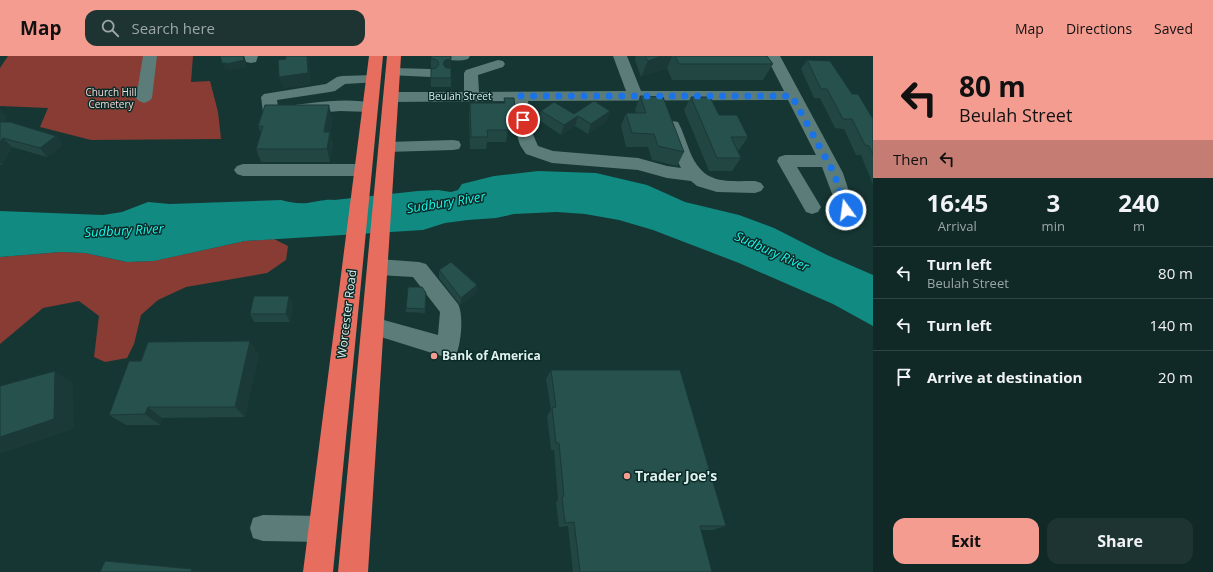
<!DOCTYPE html>
<html lang="en">
<head>
<meta charset="utf-8">
<style>
  :root { --surface:#102826; --page:#1e3432; --text:#f1f3f6; --muted:#9ca6a7; --line:#304443; --accent:#f59c90 }
  body { margin:0; font-family:"Open Sans",sans-serif; background:var(--page); color:var(--text); height:100vh; display:flex; flex-direction:column; font-size:15px; white-space:nowrap }
  * { box-sizing:border-box; margin:0 }
  p { font-size:13px; color:var(--muted) }
  .icon { flex:none; width:22px; height:22px; fill:none; stroke:currentColor; stroke-width:2; stroke-linecap:round; stroke-linejoin:round }
  .map { position:relative; flex:1; overflow:hidden }
  .sheet { display:flex; flex-direction:column; background:var(--surface); width:340px }
  .sheet>* { flex:none }
  .guide { background:#f59c90; color:#111; overflow:hidden }
  .pin { position:absolute; display:grid; place-items:center; width:34px; height:34px; color:#fff; margin:-17px; border:2px solid #fff; border-radius:50%; box-shadow:0 1px 4px #0007 }
  .me { position:absolute; width:44px; margin:-22px; rotate:346deg; stroke-linejoin:round; filter:drop-shadow(0 0 3px #0008) }
  .turn { display:flex; align-items:center; gap:14px; height:84px; padding:0 20px; font-size:18px }
  .turn .icon { width:52px; height:52px; stroke-width:2.5 }
  .turn b { display:block; font-size:28px; line-height:34px }
  .then { display:flex; align-items:center; height:38px; padding:0 20px; background:#0003; gap:8px; font-size:15px }
  .eta { display:flex; justify-content:space-evenly; align-items:center; height:68px; text-align:center }
  .eta b { font-size:24px; font-weight:700; line-height:28px }
  .cta { display:flex; gap:8px; margin-top:auto; padding:8px 20px }
  .cta a { flex:1; height:46px; border-radius:12px; background:var(--accent); color:#111; font-size:16px; font-weight:700; line-height:46px; text-align:center }
  .cta a+a { background:var(--page); color:var(--text) }
  ul { padding:0; list-style:none }
  li { display:flex; align-items:center; gap:12px; height:52px; padding:0 20px; border-top:1px solid var(--line) }
  li div { flex:1 }
  li b { display:block; font-size:15px }
  li em { font-style:normal }
  header { display:flex; align-items:center; gap:24px; box-sizing:border-box; height:56px; padding:0 20px; background:var(--accent); color:#111 }
  header strong { font-size:19px }
  nav { display:flex; gap:22px; margin-inline-start:auto; font-size:14px }
  .search { width:280px; height:36px; background:var(--page); display:flex; align-items:center; gap:10px; box-sizing:border-box; padding:0 14px; border-radius:12px; color:var(--muted); font-size:15px }
  main { display:flex; flex:1; min-height:0 }
  .map>svg:first-child { display:block }
  .green { fill:#883c33 }
  .water { fill:#118a82 }
  .lines { fill:none; stroke-linecap:round; stroke-linejoin:round }
  .minor { fill:#5b7c78; fill-rule:evenodd }
  .highway { fill:#e76d5e; fill-rule:evenodd }
  .wall { fill:#224642 }
  .shaded-wall { fill:#1b3936 }
  .building { fill:#27514d; stroke:#1b3936 }
  .route { stroke:#1a73e8; stroke-width:7; stroke-dasharray:0 12.6 }
  .poi-dot { fill:#f59c90; stroke:#0b2b29; stroke-width:1.5 }
  .labels { text-anchor:middle; stroke-width:3; stroke-linejoin:round; paint-order:stroke }
  .far-park-label { font-size:10px; fill:#f5dbd7; stroke:#0b2b29 }
  .far-street-label { font-size:10px; fill:#dff1ee; stroke:#0b2b29 }
  .street-label { font-size:12px; fill:#dff1ee; stroke:#0b2b29 }
  .poi-label { font-size:12px; font-weight:bold; fill:#dff1ee; stroke:#0b2b29; text-anchor:start }
  .water-label { font-size:13px; font-style:italic; fill:#19f6e8; stroke:#0b2b29 }
  .near-poi-label { font-size:14px; font-weight:bold; fill:#dff1ee; stroke:#0b2b29; text-anchor:start }
</style>
</head>
<body>
<header>
<strong>Map</strong>
<div class="search"><svg class="icon" aria-label="search" viewBox="0 0 24 24"><circle cx="10" cy="10" r="6"/><path d="M15 15l6 6"/></svg>Search here</div>
<nav><a>Map</a><a>Directions</a><a>Saved</a></nav>
</header>
<main>
<div class="map">
<svg width="873" height="516" viewBox="0 0 873 516">
  <rect width="100%" height="100%" fill="#163633"/>
  <path class="green" d="M 8,0 L 193,0 L 191,26 L 210,25 L 218,56 L 221,83 L 91,84 L 40,71 L 48,52 L 0,50 L 0,12 Z
    M 274,183 L 288,190 L 286,204 L 267,217 L 186,231 L 158,244 L 141,259 L 134,288 L 127,302 L 105,306 L 94,301 L 99,260 L 79,245 L 43,252 L 0,288 L 0,201 L 61,196 L 85,197 L 127,206 L 153,205 L 245,185 Z"/>
  <path class="water" d="M 538,115 L 596,117 L 647,129 L 685,146 L 739,159 L 774,172 L 827,199 L 873,219 L 873,270 L 833,248 L 739,207 L 653,174 L 619,164 L 585,158 L 557,156 L 514,158 L 496,162 L 468,164 L 445,167 L 423,174 L 245,185 L 154,205 L 127,206 L 85,197 L 61,196 L 0,201 L 0,155 L 103,159 L 122,156 L 148,146 L 170,148 L 281,144 C 289,146 298,148 307,147 C 317,146 324,143 334,144 L 418,135 L 438,134 L 451,136 L 458,134 L 462,128 L 494,120 Z"/>
  <g class="lines">
    <path class="minor" d="M 143,0 L 157,0 L 152,42 L 149,45 L 144,47 L 139,45 L 136,42 Z
      M 244,0 L 258,0 L 256,6 L 251,7 L 246,6 Z
      M 445,0 L 470,0 L 468,3 C 461,5 454,5 447,3 Z
      M 613,0 L 627,0 L 641,35 L 784,35 L 766,0 L 780,0 L 843,117 L 855,154 L 852,159 L 846,161 L 840,159 L 822,111 L 797,111 L 821,151 L 818,156 L 812,158 L 806,156 L 777,105 L 779,101 L 785,99 L 816,99 L 788,44 L 528,45 L 532,76 L 538,90 L 553,95 L 638,102 L 667,110 L 681,112 L 673,96 L 664,70 L 666,66 L 672,65 L 678,66 C 683,75 686,86 690,96 C 704,129 724,125 755,125 L 761,127 L 764,131 L 761,135 L 755,137 L 717,136 L 697,130 L 691,125 L 667,122 L 638,114 L 552,107 L 526,98 L 520,89 L 516,76 L 513,45 L 391,46 L 386,44 L 383,41 L 386,38 L 391,36 L 464,36 L 464,17 L 466,14 L 498,4 L 503,5 L 505,8 L 503,11 L 478,19 L 479,36 L 626,35 Z
      M 393,12 L 431,13 L 436,14 L 438,17 L 436,20 L 431,21 L 388,19 L 386,16 L 388,13 Z
      M 373,19 L 378,20 L 380,23 L 378,26 L 345,28 L 335,35 L 330,36 L 277,44 L 278,51 C 308,48 347,40 375,48 L 378,51 L 375,54 L 370,56 L 340,55 L 271,61 L 266,59 L 263,56 L 261,41 L 264,38 L 326,28 L 337,21 L 342,20 Z
      M 453,84 L 459,85 L 461,89 L 459,93 L 453,94 L 387,96 L 381,95 L 379,91 L 381,87 L 387,86 Z
      M 243,108 L 363,108 L 369,110 L 372,114 L 369,118 L 363,120 L 243,120 L 237,118 L 234,114 L 237,110 Z
      M 378,203 L 419,206 L 426,208 L 458,248 C 464,259 461,288 456,299 L 448,302 L 365,276 L 362,270 L 365,264 L 373,261 L 438,279 L 440,256 L 413,221 L 378,219 L 371,217 L 368,211 L 371,205 Z
      M 263,459 L 322,460 L 332,463 L 335,473 L 332,483 L 322,486 L 263,485 L 253,482 L 250,472 L 253,462 Z"/>
    <path class="highway" d="M 369,0 L 383,0 L 333,516 L 303,516 Z
      M 387,0 L 401,0 L 368,516 L 338,516 Z"/>
  </g>
  <path class="wall" d="M 431,0 L 451,12 L 451,31 L 431,31 L 431,13 L 435,12 L 431,12 Z
    M 636,0 L 767,0 L 773,8 L 763,24 L 672,24 L 667,12 L 641,21 L 635,4 Z
    M 807,4 L 852,38 L 873,63 L 873,129 L 861,99 L 856,99 L 844,73 L 835,72 L 820,42 L 814,42 L 801,13 Z
    M 640,40 L 684,96 L 677,110 L 652,104 L 648,91 L 626,91 L 621,70 L 626,57 L 636,57 L 635,54 Z
    M 691,41 L 719,59 L 748,81 L 739,94 L 737,94 L 741,102 L 732,115 L 709,115 L 684,54 Z
    M 504,42 L 516,62 L 514,74 L 508,74 L 506,86 L 487,86 L 486,93 L 470,93 L 469,59 L 470,47 L 504,47 Z
    M 0,53 L 7,61 L 3,66 L 56,80 L 63,89 L 47,101 L 12,91 L 2,109 L 0,109 Z
    M 541,55 L 574,58 L 610,55 L 607,65 L 588,78 L 575,70 L 561,79 L 539,64 Z
    M 332,62 L 330,76 L 333,89 L 330,106 L 261,106 L 256,93 L 261,77 L 258,70 Z
    M 439,214 L 477,229 L 476,237 L 460,249 L 439,222 Z
    M 426,241 L 425,257 L 406,256 L 406,252 Z
    M 293,248 L 290,266 L 254,266 L 250,258 Z
    M 259,298 L 245,361 L 162,362 L 160,369 L 126,369 L 109,359 L 141,305 Z
    M 551,314 L 726,470 L 713,474 L 701,474 L 712,516 L 573,516 L 568,470 L 559,471 L 556,446 L 558,444 L 554,394 L 551,394 L 547,360 L 551,354 L 546,323 Z"/>
  <path class="shaded-wall" d="M 244,0 L 247,11 L 229,15 L 228,13 L 225,14 L 222,7 Z
    M 307,0 L 309,0 L 311,29 L 283,33 L 279,21 Z
    M 662,0 L 672,0 L 667,12 L 641,21 L 648,5 Z
    M 451,3 L 451,12 L 445,13 L 443,8 L 445,4 Z
    M 329,49 L 332,62 L 327,89 L 324,76 Z
    M 0,53 L 7,61 L 0,71 Z
    M 610,55 L 607,65 L 588,78 L 591,68 Z
    M 578,60 L 575,70 L 561,79 L 564,69 Z
    M 330,76 L 333,89 L 330,106 L 327,93 Z
    M 56,80 L 63,89 L 47,101 L 40,92 Z
    M 3,82 L 12,91 L 2,109 L 0,107 L 0,87 Z
    M 477,229 L 476,237 L 460,249 L 461,242 Z
    M 289,240 L 293,248 L 290,266 L 286,258 Z
    M 250,285 L 259,298 L 245,361 L 235,351 Z
    M 55,315 L 73,326 L 74,373 L 0,398 L 0,381 Z
    M 148,351 L 162,362 L 160,369 L 145,358 Z
    M 192,513 L 207,516 L 191,516 Z"/>
  <path class="building" d="M 220,0 L 243,0 L 244,4 L 226,8 L 226,7 L 222,7 Z
    M 286,0 L 307,0 L 308,17 L 279,21 L 278,4 L 286,3 Z
    M 431,0 L 451,0 L 451,3 L 445,4 L 443,8 L 446,12 L 451,12 L 451,22 L 431,22 L 431,13 L 436,12 L 439,8 L 437,4 L 431,2 Z
    M 645,0 L 662,0 L 648,5 Z
    M 675,0 L 767,0 L 773,8 L 679,8 Z
    M 807,4 L 830,5 L 852,38 L 858,38 L 873,63 L 873,99 L 869,90 L 865,89 L 852,63 L 843,63 L 827,33 L 821,33 Z
    M 640,40 L 663,41 L 684,96 L 658,90 L 654,78 L 632,77 L 626,57 L 646,57 Z
    M 691,41 L 710,41 L 719,59 L 737,59 L 748,81 L 731,81 L 741,102 L 717,102 Z
    M 504,42 L 514,42 L 516,62 L 506,62 L 508,74 L 487,74 L 488,81 L 471,81 L 470,47 L 505,47 Z
    M 594,45 L 610,55 L 591,68 L 578,60 L 564,69 L 541,55 L 554,46 L 574,58 Z
    M 265,49 L 329,49 L 324,76 L 330,76 L 327,93 L 256,93 L 263,70 L 258,70 Z
    M 0,66 L 10,66 L 56,80 L 40,92 L 3,82 L 0,87 Z
    M 451,206 L 477,229 L 461,242 L 439,214 Z
    M 408,231 L 422,231 L 426,237 L 425,253 L 406,252 Z
    M 254,240 L 289,240 L 286,258 L 250,258 Z
    M 250,285 L 235,351 L 148,351 L 145,358 L 109,359 L 129,305 L 141,305 L 148,286 Z
    M 551,314 L 680,314 L 726,470 L 700,470 L 712,516 L 580,516 L 574,466 L 565,467 L 562,441 L 564,440 L 559,387 L 556,387 L 552,352 L 556,351 Z
    M 55,315 L 54,363 L 0,381 L 0,330 Z
    M 105,505 L 192,513 L 191,516 L 100,516 Z"/>
  <g class="lines">
    <path class="route" d="M 523,64 L 520,40 L 792,40 L 834,117 L 846,154"/>
  </g>
  <g class="poi-dot">
    <circle cx="434" cy="300" r="4"/>
    <circle cx="627" cy="420" r="4"/>
  </g>
  <g class="labels">
    <g class="far-park-label">
      <text x="111" y="40">Church Hill<tspan x="111" dy="12">Cemetery</tspan></text>
    </g>
    <g class="far-street-label">
      <text x="460" y="44">Beulah Street</text>
    </g>
    <g class="street-label">
      <text transform="translate(347 258) rotate(-83)" y="4">Worcester Road</text>
    </g>
    <g class="poi-label">
      <text x="442" y="304">Bank of America</text>
    </g>
    <g class="water-label">
      <text transform="translate(446 146) rotate(-9)" y="5">Sudbury River</text>
      <text transform="translate(124 174) rotate(-3)" y="5">Sudbury River</text>
      <text transform="translate(772 195) rotate(24)" y="5">Sudbury River</text>
    </g>
    <g class="near-poi-label">
      <text x="635" y="425">Trader Joe's</text>
    </g>
  </g>
</svg>
<div class="pin" style="left:523px;top:64px;background:#d93025"><svg class="icon" aria-label="arrive" viewBox="0 0 24 24"><path d="M6 21V4h12l-3 4 3 4H6"/></svg></div>
<svg class="me" style="left:846px;top:154px" viewBox="-20 -20 40 40"><circle r="17" fill="#1a73e8" stroke="#fff" stroke-width="3"/><path d="M0-11L8 9 0 5-8 9z" fill="#fff"/></svg>
</div>
<section class="sheet">
<div class="guide">
<div class="turn"><svg class="icon" aria-label="left" viewBox="0 0 24 24"><path d="M17 20v-9H6M10 6l-5 5 5 5"/></svg><div><b>80 m</b>Beulah Street</div></div>
<div class="then">Then<svg class="icon" aria-label="left" viewBox="0 0 24 24"><path d="M17 20v-9H6M10 6l-5 5 5 5"/></svg></div>
</div>
<div class="eta">
<div><b>16:45</b><p>Arrival</p></div>
<div><b>3</b><p>min</p></div>
<div><b>240</b><p>m</p></div>
</div>
<ul>
<li><svg class="icon" aria-label="left" viewBox="0 0 24 24"><path d="M17 20v-9H6M10 6l-5 5 5 5"/></svg><div><b>Turn left</b><p>Beulah Street</p></div><em>80 m</em></li>
<li><svg class="icon" aria-label="left" viewBox="0 0 24 24"><path d="M17 20v-9H6M10 6l-5 5 5 5"/></svg><div><b>Turn left</b></div><em>140 m</em></li>
<li><svg class="icon" aria-label="arrive" viewBox="0 0 24 24"><path d="M6 21V4h12l-3 4 3 4H6"/></svg><div><b>Arrive at destination</b></div><em>20 m</em></li>
</ul>
<div class="cta"><a>Exit</a><a>Share</a></div>
</section>
</main>
</body>
</html>
